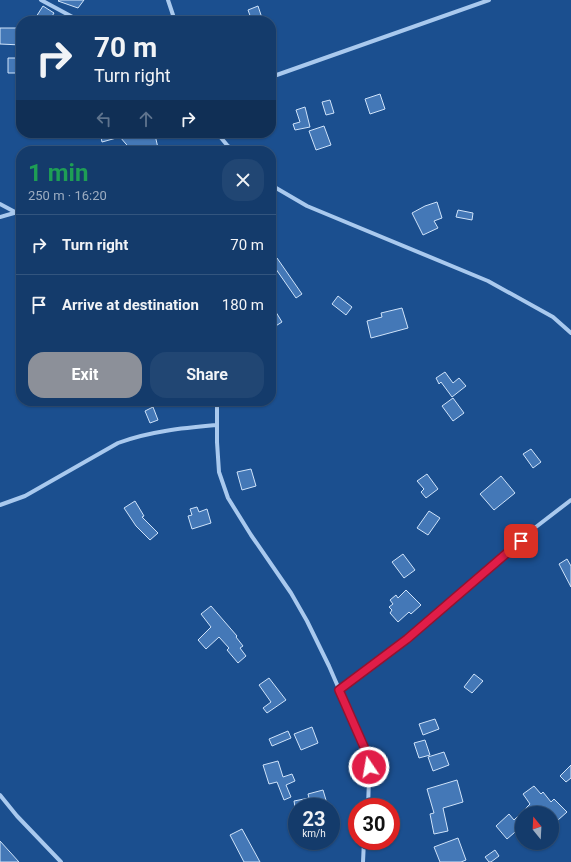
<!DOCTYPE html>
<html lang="en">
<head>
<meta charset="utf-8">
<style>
  :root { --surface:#143b6b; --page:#214673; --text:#f1f3f6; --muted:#9dadc1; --line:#33557e; --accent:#8c9099 }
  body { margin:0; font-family:Roboto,sans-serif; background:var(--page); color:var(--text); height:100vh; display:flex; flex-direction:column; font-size:15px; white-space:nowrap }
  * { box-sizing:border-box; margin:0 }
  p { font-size:13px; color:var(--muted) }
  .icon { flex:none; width:22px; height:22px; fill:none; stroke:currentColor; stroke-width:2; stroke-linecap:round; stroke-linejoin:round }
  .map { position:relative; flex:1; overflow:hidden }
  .details { position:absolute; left:16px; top:146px; width:260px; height:260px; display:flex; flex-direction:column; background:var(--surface); border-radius:16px; box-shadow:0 1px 3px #0004,0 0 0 1px var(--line) }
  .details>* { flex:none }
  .guide { position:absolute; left:16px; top:16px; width:260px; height:122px; border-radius:16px; box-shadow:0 1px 3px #0004,0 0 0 1px var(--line); background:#143b6b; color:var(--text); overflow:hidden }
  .needle { width:26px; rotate:342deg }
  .tools { position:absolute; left:515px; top:806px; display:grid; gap:8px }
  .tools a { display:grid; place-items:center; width:44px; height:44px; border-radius:50%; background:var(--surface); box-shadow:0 1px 3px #0004,0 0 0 1px var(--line); font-size:20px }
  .speed { position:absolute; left:288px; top:798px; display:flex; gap:8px; font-size:20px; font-weight:700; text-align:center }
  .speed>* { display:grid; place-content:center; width:52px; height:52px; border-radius:50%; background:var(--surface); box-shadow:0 1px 3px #0004,0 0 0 1px var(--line); line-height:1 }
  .speed small { font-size:10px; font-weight:400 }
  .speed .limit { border:6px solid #d22; background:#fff; color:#111 }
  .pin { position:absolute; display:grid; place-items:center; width:34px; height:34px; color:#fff; margin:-17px; border-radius:8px; box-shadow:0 2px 6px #0006 }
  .me { position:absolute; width:44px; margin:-22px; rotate:348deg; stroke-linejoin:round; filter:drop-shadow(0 0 3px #0008) }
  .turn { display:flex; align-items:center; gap:14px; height:84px; padding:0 12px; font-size:18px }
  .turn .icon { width:52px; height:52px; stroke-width:2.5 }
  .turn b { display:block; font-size:28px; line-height:34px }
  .lanes { display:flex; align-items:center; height:38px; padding:0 12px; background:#0003; justify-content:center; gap:20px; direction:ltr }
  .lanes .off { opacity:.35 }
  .round { display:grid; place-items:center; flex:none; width:42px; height:42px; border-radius:16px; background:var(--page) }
  .head { display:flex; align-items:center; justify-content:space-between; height:68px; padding:0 12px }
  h1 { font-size:24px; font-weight:700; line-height:30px; color:#1e9e55 }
  .primary-button { display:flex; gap:8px; margin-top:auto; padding:8px 12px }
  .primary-button a { flex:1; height:46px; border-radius:16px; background:var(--accent); color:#fff; font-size:16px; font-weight:700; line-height:46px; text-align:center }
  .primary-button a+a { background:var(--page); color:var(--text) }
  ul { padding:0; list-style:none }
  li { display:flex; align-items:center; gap:12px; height:60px; padding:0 12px; border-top:1px solid var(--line) }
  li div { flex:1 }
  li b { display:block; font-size:15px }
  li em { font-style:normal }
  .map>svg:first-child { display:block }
  .building { fill:#4478b7; stroke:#cfe3fa }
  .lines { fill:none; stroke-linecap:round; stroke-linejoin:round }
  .minor { stroke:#a9c9ee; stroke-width:4 }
  .route-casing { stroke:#92132f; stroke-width:10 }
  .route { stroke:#e11d48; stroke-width:7 }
</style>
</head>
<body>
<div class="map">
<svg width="571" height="862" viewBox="0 0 571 862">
  <rect width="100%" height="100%" fill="#1b4f8f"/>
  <path class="building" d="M 59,0 L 84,0 L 78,8 L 58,1 Z
    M 43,6 L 54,13 L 49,21 L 43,21 L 36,17 Z
    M 258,6 L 263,21 L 252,21 L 248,10 Z
    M 0,28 L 21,28 L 21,45 L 0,44 Z
    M 8,58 L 21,58 L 21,73 L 8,73 Z
    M 380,94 L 385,109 L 370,114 L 365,99 Z
    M 330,100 L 334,113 L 326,115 L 322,102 Z
    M 305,107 L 310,127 L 295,130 L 293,124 L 300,122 L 296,110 Z
    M 324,126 L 331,145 L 316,150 L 309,131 Z
    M 100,133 L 153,133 L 155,135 L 158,148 L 151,151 L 132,151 L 120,137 L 102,142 Z
    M 437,202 L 442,218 L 434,221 L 438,228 L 423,235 L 412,213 L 425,206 Z
    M 458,210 L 473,213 L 472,220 L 456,217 Z
    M 277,258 L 302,294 L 296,298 L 271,262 Z
    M 338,296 L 352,307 L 346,315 L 332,304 Z
    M 271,304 L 282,322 L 271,329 Z
    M 402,308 L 408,328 L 371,338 L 367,321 L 382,317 L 381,313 Z
    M 445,372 L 453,383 L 459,378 L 466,386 L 452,397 L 441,382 L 439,384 L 436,378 Z
    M 453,398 L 464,413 L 453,421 L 442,406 Z
    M 153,407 L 158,420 L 150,423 L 145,411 Z
    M 531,449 L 541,462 L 533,468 L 523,454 Z
    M 251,469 L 256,486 L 242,490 L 237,472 Z
    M 427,474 L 438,489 L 426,498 L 421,492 L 424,489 L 417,481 Z
    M 501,476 L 515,493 L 494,510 L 480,494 Z
    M 135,501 L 144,516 L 142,517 L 158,533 L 150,540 L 136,526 L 124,508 Z
    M 197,507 L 199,512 L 207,509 L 211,523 L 192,529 L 188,516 L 192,515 L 190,509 Z
    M 429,511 L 440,518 L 428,535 L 417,528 Z
    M 403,554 L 415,570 L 404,578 L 392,562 Z
    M 567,559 L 571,566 L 571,587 L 559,564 Z
    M 406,590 L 421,605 L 411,614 L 409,612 L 398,622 L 390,613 L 392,610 L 389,607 L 393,604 L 390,600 L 396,595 L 398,598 Z
    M 211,606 L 237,636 L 236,637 L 243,646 L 240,648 L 246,656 L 238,663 L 227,650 L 229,648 L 219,637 L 206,649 L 198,640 L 211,627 L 201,614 Z
    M 474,674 L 483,681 L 472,693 L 464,687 Z
    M 269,678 L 286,700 L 267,713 L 263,708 L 271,702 L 259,685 Z
    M 435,719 L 439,729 L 423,735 L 419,724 Z
    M 312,727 L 318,743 L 301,750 L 294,734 Z
    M 288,731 L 291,738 L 272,746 L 269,739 Z
    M 425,740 L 430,755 L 419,758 L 414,743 Z
    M 444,752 L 449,765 L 433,771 L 428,757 Z
    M 278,761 L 283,777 L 292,774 L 295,781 L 286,785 L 291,797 L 284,800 L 277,782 L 269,784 L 263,765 Z
    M 571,765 L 571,778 L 566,782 L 560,776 Z
    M 457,780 L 463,802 L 443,808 L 448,831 L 434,834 L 430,814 L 434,813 L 427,789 Z
    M 534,786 L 541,794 L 543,792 L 551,802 L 554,799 L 567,812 L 558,820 L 552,813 L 522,813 L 522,826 L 507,839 L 496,826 L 509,814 L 514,820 L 530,804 L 523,794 Z
    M 323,790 L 328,807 L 295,807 L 294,801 L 309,798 L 308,794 Z
    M 242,829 L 260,862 L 244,862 L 230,835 Z
    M 458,838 L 466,860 L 461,862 L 440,862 L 434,847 Z
    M 0,841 L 19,862 L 0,862 Z
    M 495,850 L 499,856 L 491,862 L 489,862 L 485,857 Z"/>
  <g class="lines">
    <path class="minor" d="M 41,0 L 80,21
      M 168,0 L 175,21
      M 271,77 L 489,0
      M 217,133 L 232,151
      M 213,151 L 228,146
      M 271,185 L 307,206 L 488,281 L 553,317 L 571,333
      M 0,204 L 15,212
      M 0,217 L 21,211
      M 217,401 L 217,442 L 219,472 L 228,498 L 251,535 L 291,593 L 307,621 L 329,666 L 368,756 L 369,779 L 368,807
      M 0,505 L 25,496 L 118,443 C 150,431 184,428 217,425
      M 339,690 L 407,639 L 532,530 L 571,500
      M 0,795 L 17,816 L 61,862
      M 363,862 L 364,841"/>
  </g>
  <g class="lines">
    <defs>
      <path id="route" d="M 369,767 L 368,756 L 339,690 L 407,639 L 521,541"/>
    </defs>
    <use href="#route" class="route-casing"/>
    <use href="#route" class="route"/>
  </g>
</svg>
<div class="tools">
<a><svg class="needle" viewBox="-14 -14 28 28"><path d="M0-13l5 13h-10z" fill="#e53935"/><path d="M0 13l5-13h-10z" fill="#9dadc1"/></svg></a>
</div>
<div class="speed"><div>23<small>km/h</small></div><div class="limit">30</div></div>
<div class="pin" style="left:521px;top:541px;background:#d93025"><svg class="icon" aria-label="arrive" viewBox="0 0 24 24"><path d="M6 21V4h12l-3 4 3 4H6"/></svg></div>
<svg class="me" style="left:369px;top:767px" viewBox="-20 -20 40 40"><circle r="17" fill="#e11d48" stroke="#fff" stroke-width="3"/><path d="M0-11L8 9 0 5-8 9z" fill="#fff"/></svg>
<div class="guide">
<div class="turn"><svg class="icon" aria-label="right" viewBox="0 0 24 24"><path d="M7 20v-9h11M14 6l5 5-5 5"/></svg><div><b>70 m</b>Turn right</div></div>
<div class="lanes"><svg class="icon off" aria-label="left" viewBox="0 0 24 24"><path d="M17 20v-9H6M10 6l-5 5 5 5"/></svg><svg class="icon off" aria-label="ahead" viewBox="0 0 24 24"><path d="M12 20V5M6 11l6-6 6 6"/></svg><svg class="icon" aria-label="right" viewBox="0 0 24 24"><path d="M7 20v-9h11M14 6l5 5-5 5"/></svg></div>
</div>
<section class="details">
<div class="head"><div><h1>1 min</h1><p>250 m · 16:20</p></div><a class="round"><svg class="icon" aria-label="close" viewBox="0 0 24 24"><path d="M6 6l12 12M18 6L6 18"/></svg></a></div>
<ul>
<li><svg class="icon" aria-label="right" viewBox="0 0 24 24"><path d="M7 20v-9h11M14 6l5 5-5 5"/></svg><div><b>Turn right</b></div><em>70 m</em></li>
<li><svg class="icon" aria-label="arrive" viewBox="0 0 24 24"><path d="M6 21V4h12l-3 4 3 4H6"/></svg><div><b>Arrive at destination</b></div><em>180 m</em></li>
</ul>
<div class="primary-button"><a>Exit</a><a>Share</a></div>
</section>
</div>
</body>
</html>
